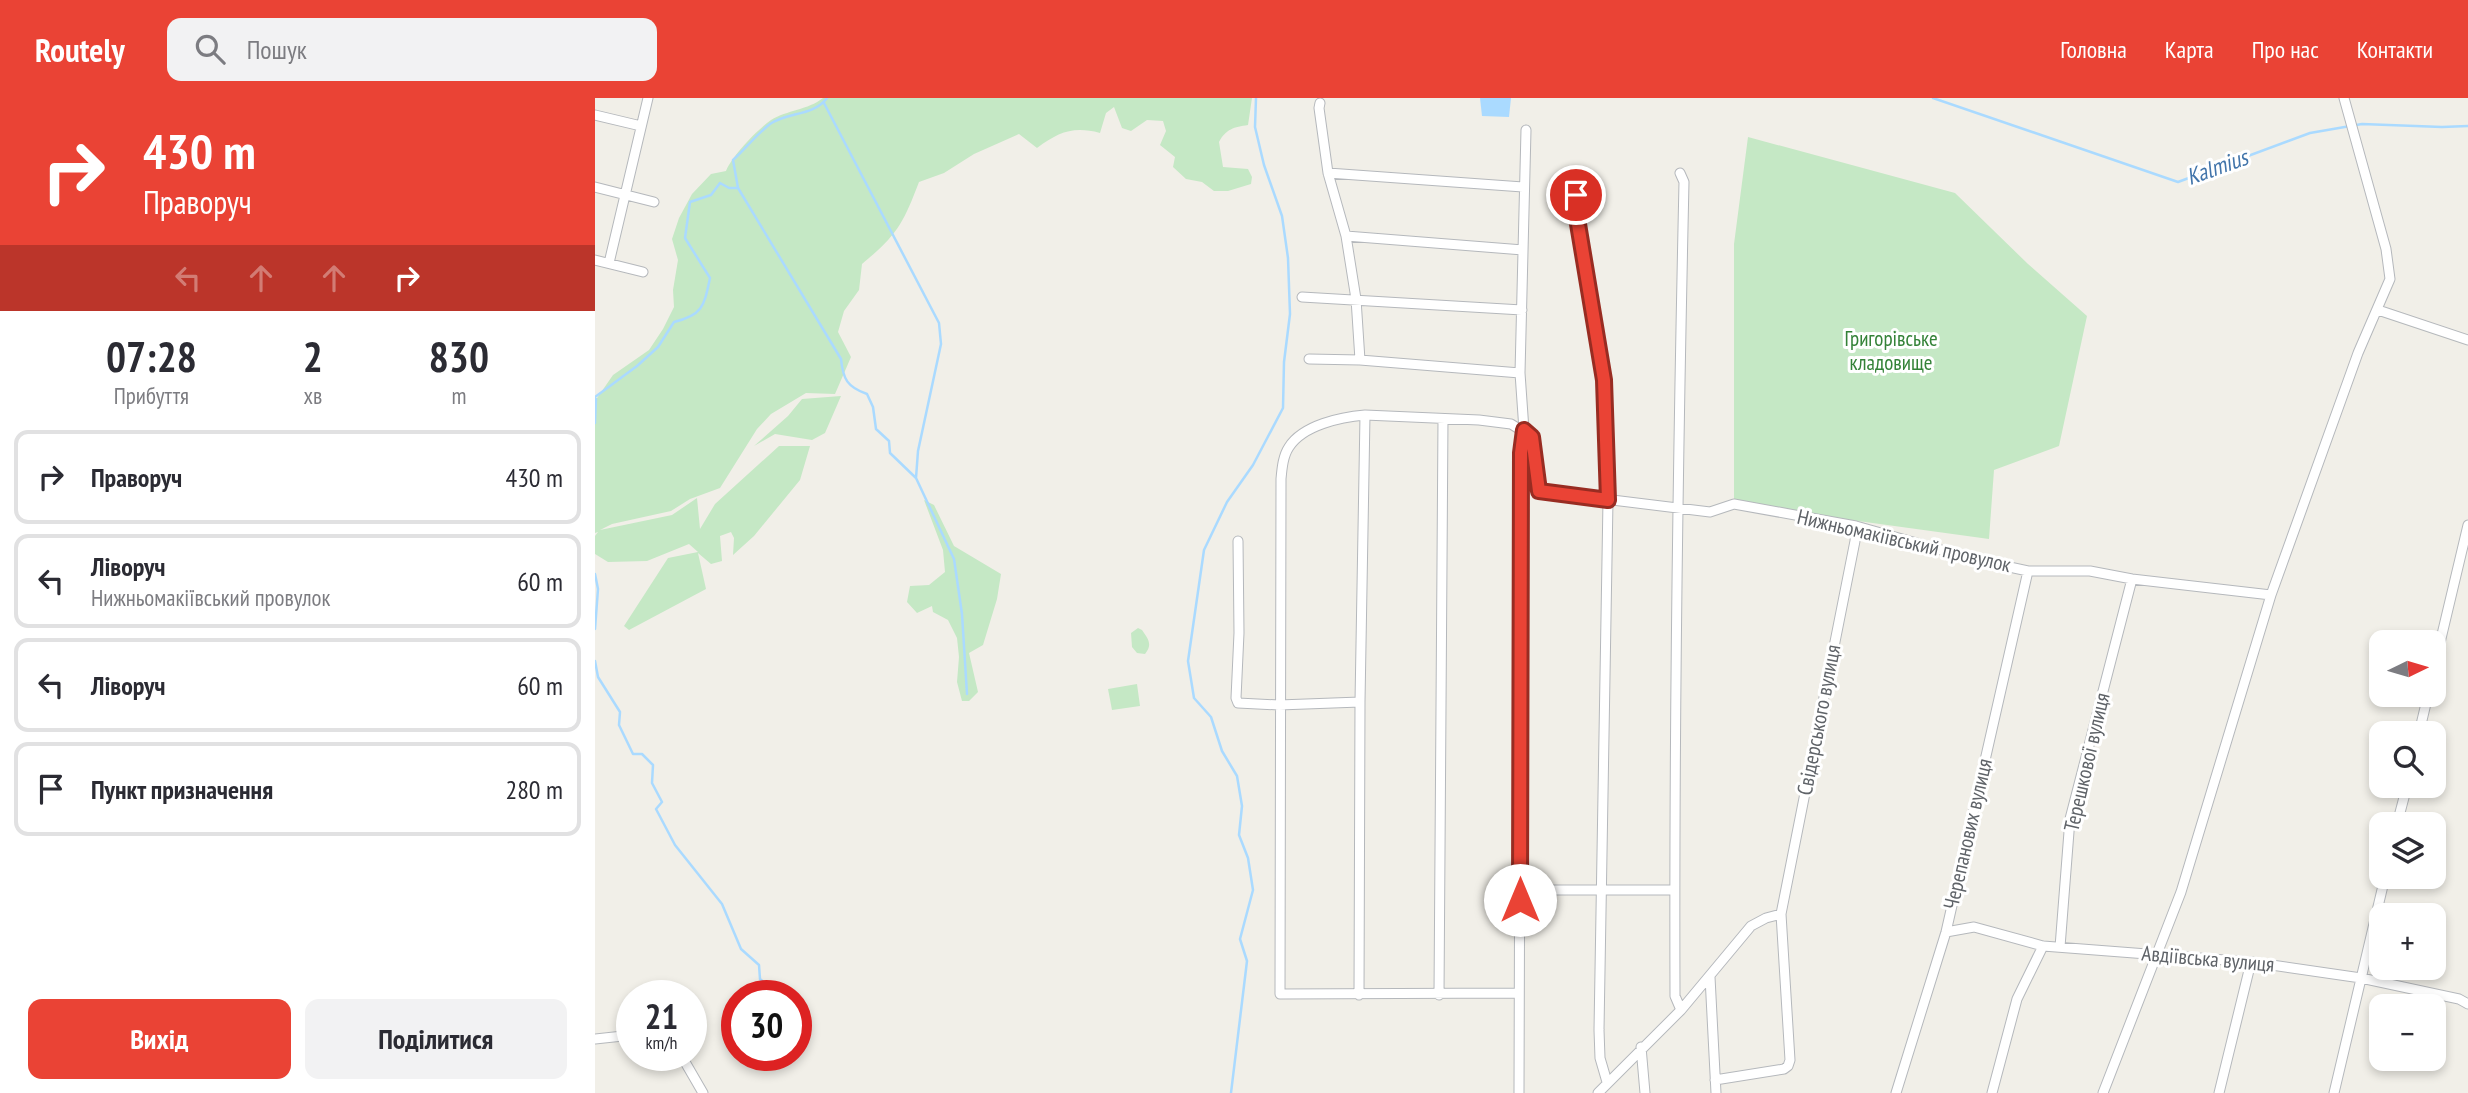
<!DOCTYPE html>
<html lang="uk">
<head>
<meta charset="utf-8">
<style>
  :root { --surface:#fff; --page:#f2f2f3; --text:#2b2b33; --muted:#7c7c81; --line:#e1e1e2; --accent:#ea4335 }
  body { margin:0; font-family:"PT Sans Narrow",sans-serif; background:var(--page); color:var(--text); height:100vh; display:flex; flex-direction:column; font-size:26px; white-space:nowrap }
  * { box-sizing:border-box; margin:0 }
  p { font-size:23px; color:var(--muted) }
  .icon { flex:none; width:38px; height:38px; fill:none; stroke:currentColor; stroke-width:2; stroke-linecap:round; stroke-linejoin:round }
  .map { position:relative; flex:1; overflow:hidden }
  .details { display:flex; flex-direction:column; background:var(--surface); width:595px }
  .details>* { flex:none }
  .top-card { background:#ea4335; color:#fff; overflow:hidden }
  .needle { width:46px; rotate:85deg }
  .tools { position:absolute; left:1774px; top:532px; display:grid; gap:14px }
  .tools a { display:grid; place-items:center; width:77px; height:77px; border-radius:14px; background:var(--surface); box-shadow:0 4px 10px #0003; font-size:35px }
  .speed { position:absolute; left:21px; top:882px; display:flex; gap:14px; font-size:35px; font-weight:700; text-align:center }
  .speed>* { display:grid; place-content:center; width:91px; height:91px; border-radius:50%; background:var(--surface); box-shadow:0 4px 10px #0003; line-height:1 }
  .speed small { font-size:18px; font-weight:400 }
  .speed .limit { border:10px solid #d22; background:#fff; color:#111 }
  .pin { position:absolute; display:grid; place-items:center; width:60px; height:60px; color:#fff; margin:-30px; border:4px solid #fff; border-radius:50%; box-shadow:0 2px 7px #0007 }
  .me { position:absolute; width:77px; margin:-38px; rotate:0deg; stroke-linejoin:round; filter:drop-shadow(0 0 5px #0008) }
  .turn { display:flex; align-items:center; gap:24px; height:147px; padding:0 28px; font-size:32px }
  .turn .icon { width:91px; height:91px; stroke-width:2.5 }
  .turn b { display:block; font-size:49px; line-height:60px }
  .lanes { display:flex; align-items:center; height:66px; padding:0 28px; background:#0003; justify-content:center; gap:35px; direction:ltr }
  .lanes .off { opacity:.35 }
  .eta { display:flex; justify-content:space-evenly; align-items:center; height:119px; text-align:center }
  .eta b { font-size:42px; font-weight:800; line-height:49px }
  .action { display:flex; gap:14px; margin-top:auto; padding:14px 28px }
  .action a { flex:1; height:80px; border-radius:14px; background:var(--accent); color:#fff; font-size:28px; font-weight:800; line-height:80px; text-align:center }
  .action a+a { background:var(--page); color:var(--text) }
  ul { padding:0; list-style:none }
  li { display:flex; align-items:center; gap:21px; height:94px; margin:0 14px 10px; padding:0 14px; border:4px solid var(--line); border-radius:14px }
  li div { flex:1 }
  li b { display:block; font-size:26px }
  li em { font-style:normal }
  header { display:flex; align-items:center; gap:42px; box-sizing:border-box; height:98px; padding:0 35px; background:var(--accent); color:#fff }
  header strong { font-size:33px }
  nav { display:flex; gap:38px; margin-inline-start:auto; font-size:24px }
  .search { width:490px; height:63px; background:var(--page); display:flex; align-items:center; gap:18px; box-sizing:border-box; padding:0 24px; border-radius:14px; color:var(--muted); font-size:26px }
  main { display:flex; flex:1; min-height:0 }
  .map>svg:first-child { display:block }
  .green { fill:#c5e8c5 }
  .water { fill:#aadaff }
  .lines { fill:none; stroke-linecap:round; stroke-linejoin:round }
  .stream { stroke:#aadaff; stroke-width:2.5 }
  .minor-casing { stroke:#b5b8bc; stroke-width:11 }
  .minor { stroke:#fff; stroke-width:9 }
  .route-casing { stroke:#982c22; stroke-width:18 }
  .route { stroke:#ea4335; stroke-width:12 }
  .labels { text-anchor:middle; stroke-width:6; stroke-linejoin:round; paint-order:stroke }
  .park-label { font-size:21px; fill:#348238; stroke:#fff }
  .street-label { font-size:21px; fill:#5f6368; stroke:#fff }
  .water-label { font-size:23px; font-style:italic; fill:#4174aa; stroke:#fff }
</style>
</head>
<body>
<header>
<strong>Routely</strong>
<div class="search"><svg class="icon" aria-label="search" viewBox="0 0 24 24"><circle cx="10" cy="10" r="6"/><path d="M15 15l6 6"/></svg>Пошук</div>
<nav><a>Головна</a><a>Карта</a><a>Про нас</a><a>Контакти</a></nav>
</header>
<main>
<section class="details">
<div class="top-card">
<div class="turn"><svg class="icon" aria-label="right" viewBox="0 0 24 24"><path d="M7 20v-9h11M14 6l5 5-5 5"/></svg><div><b>430 m</b>Праворуч</div></div>
<div class="lanes"><svg class="icon off" aria-label="left" viewBox="0 0 24 24"><path d="M17 20v-9H6M10 6l-5 5 5 5"/></svg><svg class="icon off" aria-label="ahead" viewBox="0 0 24 24"><path d="M12 20V5M6 11l6-6 6 6"/></svg><svg class="icon off" aria-label="ahead" viewBox="0 0 24 24"><path d="M12 20V5M6 11l6-6 6 6"/></svg><svg class="icon" aria-label="right" viewBox="0 0 24 24"><path d="M7 20v-9h11M14 6l5 5-5 5"/></svg></div>
</div>
<div class="eta">
<div><b>07:28</b><p>Прибуття</p></div>
<div><b>2</b><p>хв</p></div>
<div><b>830</b><p>m</p></div>
</div>
<ul>
<li><svg class="icon" aria-label="right" viewBox="0 0 24 24"><path d="M7 20v-9h11M14 6l5 5-5 5"/></svg><div><b>Праворуч</b></div><em>430 m</em></li>
<li><svg class="icon" aria-label="left" viewBox="0 0 24 24"><path d="M17 20v-9H6M10 6l-5 5 5 5"/></svg><div><b>Ліворуч</b><p>Нижньомакіївський провулок</p></div><em>60 m</em></li>
<li><svg class="icon" aria-label="left" viewBox="0 0 24 24"><path d="M17 20v-9H6M10 6l-5 5 5 5"/></svg><div><b>Ліворуч</b></div><em>60 m</em></li>
<li><svg class="icon" aria-label="arrive" viewBox="0 0 24 24"><path d="M6 21V4h12l-3 4 3 4H6"/></svg><div><b>Пункт призначення</b></div><em>280 m</em></li>
</ul>
<div class="action"><a>Вихід</a><a>Поділитися</a></div>
</section>
<div class="map">
<svg width="1873" height="995" viewBox="0 0 1873 995">
  <rect width="100%" height="100%" fill="#f1efe8"/>
  <path class="green" d="M 228,0 L 657,0 L 653,27 C 639,29 631,31 624,44 L 628,69 L 653,71 L 657,79 L 656,86 L 633,93 L 619,93 L 607,84 L 591,81 L 578,69 L 580,59 L 565,47 L 571,33 L 568,23 L 552,22 L 536,33 L 527,30 L 519,9 L 511,15 L 505,35 C 478,28 464,34 442,50 L 424,36 L 379,56 L 349,75 L 324,84 C 308,126 302,137 267,166 L 264,192 L 249,213 L 243,234 L 256,259 L 240,296 L 211,295 L 176,316 L 162,331 L 125,390 L 95,401 L 76,413 L 17,426 L 5,432 L 77,417 L 102,400 L 105,431 L 120,406 L 184,348 L 215,348 L 205,382 L 159,438 L 138,457 L 139,440 L 136,434 L 125,438 L 127,463 L 116,466 L 103,455 L 111,491 L 34,532 L 29,528 L 73,460 L 103,454 L 94,446 L 52,463 L 13,464 L 0,456 L 0,438 L 3,434 L 0,435 L 0,303 L 18,277 L 54,252 L 68,231 L 79,209 L 78,192 L 83,162 L 77,141 L 84,120 L 97,96 L 116,76 L 131,73 C 138,57 161,33 176,22 C 192,12 213,12 228,0 Z
    M 1153,39 L 1360,95 L 1433,166 L 1492,218 L 1464,348 L 1399,372 L 1394,441 L 1139,406 L 1139,146 Z
    M 246,298 L 230,335 L 217,342 L 180,336 L 159,348 L 193,318 L 207,301 Z
    M 329,402 L 339,407 L 359,448 L 406,476 L 402,501 L 388,547 L 374,555 L 383,594 L 374,603 L 367,603 L 362,584 L 364,559 L 362,540 L 353,522 L 338,514 L 337,508 L 322,515 L 312,504 L 315,488 L 334,487 L 350,474 L 348,452 Z
    M 543,530 L 547,532 C 553,541 558,546 550,556 L 542,555 L 537,549 L 536,535 Z
    M 542,586 L 545,608 L 517,612 L 513,591 Z"/>
  <path class="water" d="M 885,0 L 916,0 L 914,19 L 887,18 Z"/>
  <g class="lines">
    <path class="stream" d="M 1338,0 L 1583,84 L 1715,35 L 1767,26 L 1847,29 L 1873,28
      M 229,5 L 344,225 L 346,246 L 323,353 L 321,380 L 359,461 L 367,516 L 372,596
      M 143,90 L 246,261 C 248,281 252,289 272,296 L 278,309 L 281,331 L 294,343 L 295,355 L 321,380
      M 0,299 L 42,268 L 63,249 L 79,224 C 108,217 109,208 115,180 L 90,140 L 95,104 L 116,97 L 125,85 L 134,90 L 143,90 L 138,62 C 150,51 162,36 175,26 C 192,14 219,18 232,0
      M 0,325 L 1,301
      M 0,476 L 3,491 L 0,531
      M 0,563 L 3,579 L 25,614 L 24,627 L 38,656 L 47,656 L 58,667 L 57,685 L 67,704 L 61,711 L 80,747 L 127,806 L 146,851 L 164,867 L 165,881 L 185,898
      M 201,913 L 214,928
      M 636,995 L 652,863 L 645,841 L 658,792 L 653,760 L 644,737 L 647,708 L 642,678 L 627,653 L 616,619 L 599,600 L 593,563 L 609,452 L 632,404 L 658,367 L 688,310 L 689,264 L 695,216 L 693,160 L 687,118 L 669,67 L 660,29 L 661,0"/>
    <defs>
      <path id="minor" d="M 725,5 L 724,10 L 733,75 L 751,138 L 761,201 L 765,262
        M 0,17 L 46,28
        M 733,75 L 928,89
        M 1085,75 L 1089,84 C 1083,355 1079,626 1080,898 L 1086,912
        M 0,89 L 59,104
        M 981,98 L 980,108 L 1009,282 L 1013,402 L 1004,932 L 1005,960 L 1012,984
        M 751,138 L 928,152
        M 0,162 L 48,174
        M 14,165 L 53,0
        M 707,199 L 927,212
        M 1783,212 L 1873,242
        M 714,261 L 765,262 L 925,275
        M 643,443 L 644,535 L 641,600 L 643,605 L 684,607 L 765,604
        M 1839,570 L 1873,427
        M 1824,635 L 1833,597
        M 1802,726 L 1812,688
        M 936,792 L 1079,792
        M 1351,834 L 1379,829 L 1448,848 L 1656,864 L 1766,880 L 1864,901 L 1873,906
        M 1465,849 L 1475,721 L 1537,481
        M 1115,879 L 1121,995
        M 923,895 L 685,896 L 686,381 C 687,370 688,358 694,349 C 708,327 746,319 770,317 L 884,322 L 916,326 L 937,339 L 944,393 L 1115,414 L 1139,406 L 1261,428 L 1382,462 L 1433,473 L 1495,473 L 1537,481 L 1676,497
        M 764,897 L 765,604 L 770,317
        M 844,897 L 848,321
        M 0,941 L 37,937
        M 1046,949 L 1050,995
        M 86,957 L 108,995
        M 1120,982 L 1189,971 L 1193,968 L 1195,962 L 1186,816 L 1260,443 L 1261,428
        M 924,995 L 926,355 L 929,332 L 925,275 L 931,32
        M 1003,995 L 1086,912 L 1156,828 L 1171,820 L 1186,816
        M 1301,995 L 1351,834 L 1433,473
        M 1397,995 L 1422,901 L 1448,848
        M 1508,995 L 1586,794 L 1676,497 L 1763,255 L 1795,181 L 1791,151 L 1749,0
        M 1624,995 L 1656,864
        M 1739,995 L 1790,779"/>
    </defs>
    <use href="#minor" class="minor-casing"/>
    <use href="#minor" class="minor"/>
  </g>
  <g class="lines">
    <defs>
      <path id="route" d="M 925,802 L 926,355 L 929,332 L 937,339 L 944,393 L 1013,402 L 1009,282 L 980,108 L 981,97"/>
    </defs>
    <use href="#route" class="route-casing"/>
    <use href="#route" class="route"/>
  </g>
  <g class="labels">
    <g class="park-label">
      <text x="1296" y="248">Григорівське<tspan x="1296" dy="24">кладовище</tspan></text>
    </g>
    <g class="street-label">
      <text transform="translate(1309 443) rotate(13)" y="7">Нижньомакіївський провулок</text>
      <text transform="translate(1224 622) rotate(-79)" y="7">Свiдерського вулиця</text>
      <text transform="translate(1492 664) rotate(-77)" y="7">Терешкової вулиця</text>
      <text transform="translate(1373 736) rotate(-77)" y="7">Черепанових вулиця</text>
      <text transform="translate(1613 861) rotate(5)" y="7">Авдіївська вулиця</text>
    </g>
    <g class="water-label">
      <text transform="translate(1622 69) rotate(-20)" y="8">Kalmius</text>
    </g>
  </g>
</svg>
<div class="tools">
<a><svg class="needle" viewBox="-14 -14 28 28"><path d="M0-13l5 13h-10z" fill="#e53935"/><path d="M0 13l5-13h-10z" fill="#7c7c81"/></svg></a>
<a><svg class="icon" aria-label="search" viewBox="0 0 24 24"><circle cx="10" cy="10" r="6"/><path d="M15 15l6 6"/></svg></a>
<a><svg class="icon" aria-label="layers" viewBox="0 0 24 24"><path d="M12 4l9 5-9 5-9-5zM3 14l9 5 9-5"/></svg></a>
<a>+</a>
<a>−</a>
</div>
<div class="speed"><div>21<small>km/h</small></div><div class="limit">30</div></div>
<div class="pin" style="left:981px;top:97px;background:#d93025"><svg class="icon" aria-label="arrive" viewBox="0 0 24 24"><path d="M6 21V4h12l-3 4 3 4H6"/></svg></div>
<svg class="me" style="left:925px;top:802px" viewBox="-20 -20 40 40"><circle r="19" fill="#fff"/><path d="M0-13L10 11 0 6-10 11z" fill="#ea4335"/></svg>
</div>
</main>
</body>
</html>
